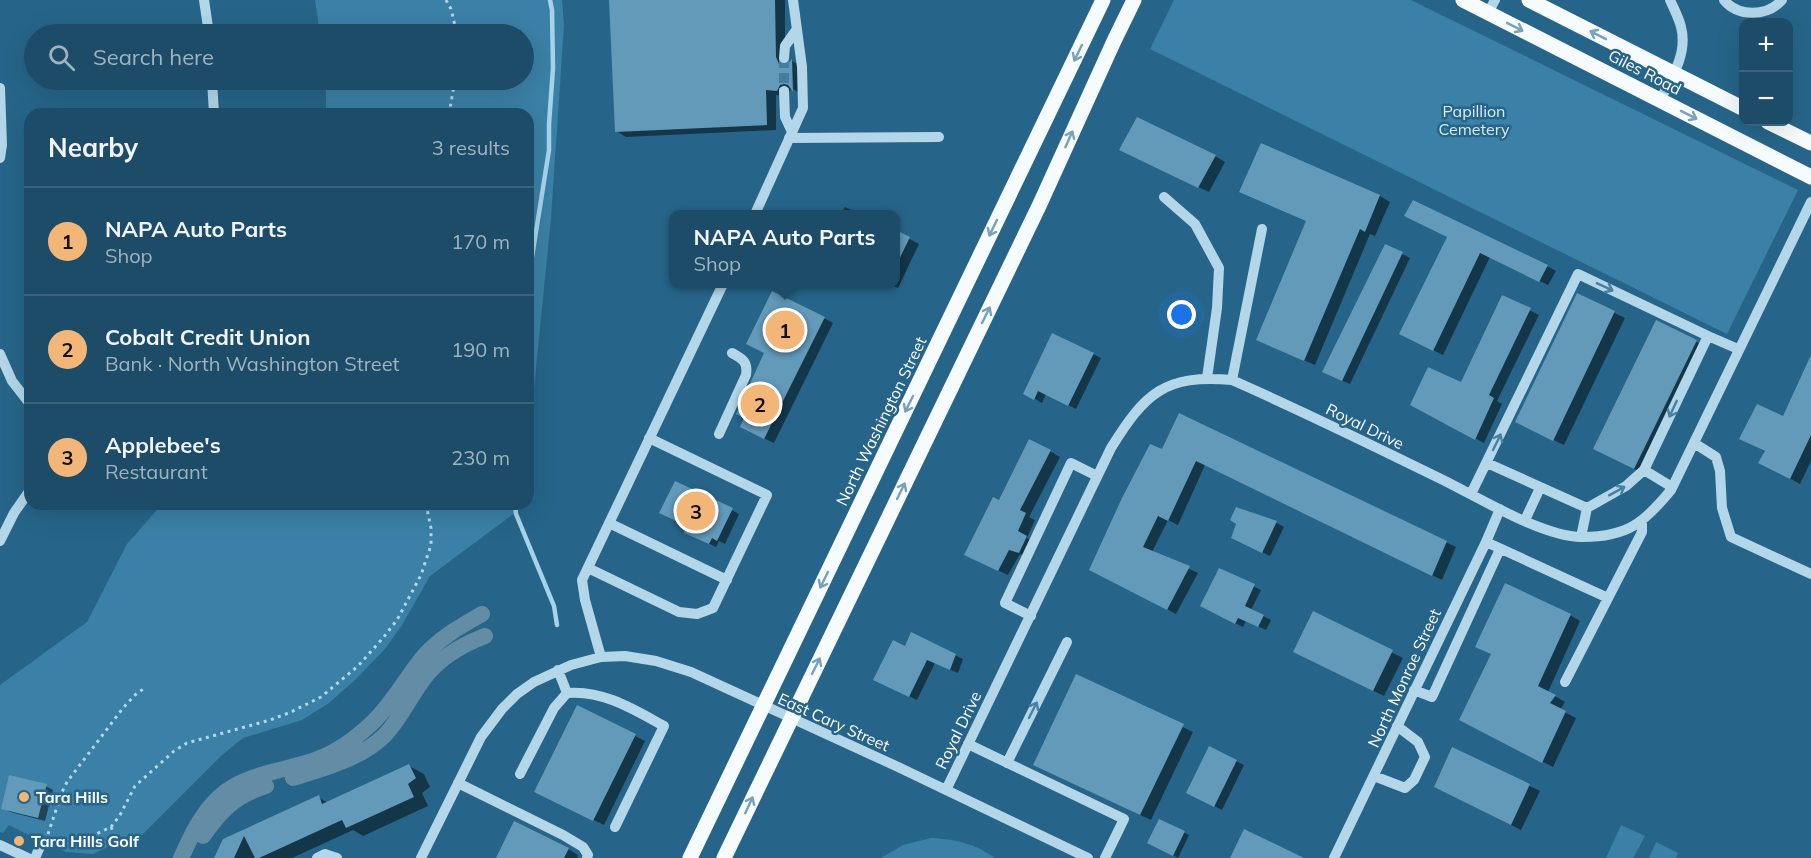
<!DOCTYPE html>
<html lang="en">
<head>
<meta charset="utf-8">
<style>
  body { margin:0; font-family:Mulish,sans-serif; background:#25536d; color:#f1f3f6 }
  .controls { position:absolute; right:18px; top:18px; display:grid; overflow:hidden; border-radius:12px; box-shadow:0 6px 24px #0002 }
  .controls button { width:54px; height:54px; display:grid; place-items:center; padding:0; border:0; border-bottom:2px solid #3a637b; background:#1c4c67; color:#f1f3f6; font:30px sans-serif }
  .you { position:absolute; left:1182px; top:315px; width:21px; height:21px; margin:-15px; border:4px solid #fff; border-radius:50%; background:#1a73e8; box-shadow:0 0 0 9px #1a73e833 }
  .badge { display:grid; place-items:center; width:39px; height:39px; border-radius:50%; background:#f2b778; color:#111; font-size:20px; font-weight:700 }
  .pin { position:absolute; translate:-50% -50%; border:3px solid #fff; box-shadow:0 2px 6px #0006 }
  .popup { position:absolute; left:669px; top:210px; width:231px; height:78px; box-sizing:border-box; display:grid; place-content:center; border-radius:12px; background:#1c4c67; filter:drop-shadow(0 2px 4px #0005); font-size:20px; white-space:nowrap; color:#a0b4c0 }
  .popup b { font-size:22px; color:#f1f3f6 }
  .popup::after { content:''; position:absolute; left:50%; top:100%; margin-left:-12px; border:12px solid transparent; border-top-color:#1c4c67 }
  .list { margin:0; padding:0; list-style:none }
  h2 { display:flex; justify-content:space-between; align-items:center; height:78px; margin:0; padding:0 24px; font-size:26px }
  h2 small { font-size:20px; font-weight:400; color:#a0b4c0 }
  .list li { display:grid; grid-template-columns:39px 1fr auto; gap:18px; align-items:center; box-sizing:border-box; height:108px; padding:0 24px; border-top:2px solid #3a637b }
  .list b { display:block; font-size:22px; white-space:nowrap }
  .list p { margin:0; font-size:20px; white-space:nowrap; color:#a0b4c0 }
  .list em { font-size:20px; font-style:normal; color:#a0b4c0 }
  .icon { flex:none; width:33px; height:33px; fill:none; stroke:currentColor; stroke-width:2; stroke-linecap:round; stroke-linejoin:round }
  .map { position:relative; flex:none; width:1811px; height:858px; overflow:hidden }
  .search { position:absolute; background:#1c4c67; box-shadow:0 6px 24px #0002; left:24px; top:24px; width:510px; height:66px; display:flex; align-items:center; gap:15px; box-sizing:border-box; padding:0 21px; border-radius:33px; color:#a0b4c0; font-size:22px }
  .panel { position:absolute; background:#1c4c67; box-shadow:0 6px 24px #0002; left:24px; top:108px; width:510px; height:402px; border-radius:18px }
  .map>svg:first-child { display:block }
  .green { fill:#3b80a6 }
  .shadow { fill:#0007 }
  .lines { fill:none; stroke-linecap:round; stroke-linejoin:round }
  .stream { stroke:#a7d3ea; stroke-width:4.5 }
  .canal { stroke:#638da4; stroke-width:16 }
  .building { fill:#639aba }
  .minor-tunnel { stroke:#477c9b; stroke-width:10; stroke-dasharray:10 5; stroke-linecap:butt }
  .path { stroke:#b3d6e9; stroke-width:3; stroke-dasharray:3 4.5; stroke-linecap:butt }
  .minor { stroke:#b3d6e9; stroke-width:10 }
  .major { stroke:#f6fbfe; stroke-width:15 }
  .oneway { stroke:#79a1b8 }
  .oneway2 { stroke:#4981a1 }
  .poi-dot { fill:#f2b778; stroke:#266589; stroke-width:2 }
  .labels { text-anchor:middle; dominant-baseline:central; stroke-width:5; stroke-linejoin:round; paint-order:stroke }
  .street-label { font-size:16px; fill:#fff; stroke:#266589 }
  .park-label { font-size:16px; fill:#d7ecf7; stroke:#266589 }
  .poi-label { font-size:16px; font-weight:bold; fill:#fff; stroke:#266589; text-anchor:start }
</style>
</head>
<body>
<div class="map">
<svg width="1811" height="858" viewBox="0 0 1811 858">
  <rect width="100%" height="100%" fill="#266589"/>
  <path class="green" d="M315,0H562L564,25L551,218L528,448L534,498L528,503V114H326V80H524V34H320Z
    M1174,0H1411L1798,190L1727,334L1150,49Z
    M162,504H527L430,576L402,625L385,649L355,680L329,703L302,720L243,738L222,755L141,836L125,839L93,854L66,852L42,842L9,825L3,833L0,832V685L87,622L127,544Z
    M1621,825L1645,836L1633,858H1606Z
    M931,838C955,839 976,844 995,858H881L903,845Z
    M1656,842L1678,853L1676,858H1649Z"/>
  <path class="shadow" d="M611,0H785V64L789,66L792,61L801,66L803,95L793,89L790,90L787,96L776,95V130L626,137L616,131Z
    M1131,155L1215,156L1225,162L1209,192Z
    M1380,196L1390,202L1375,236L1370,234L1315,365L1268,345L1308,221Z
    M845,207L860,214H841Z
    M896,232L919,244L898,288L889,284H896Z
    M1449,237L1547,266L1556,271L1548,285L1490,257L1443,355L1410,339Z
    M1386,246L1410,258L1350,384L1332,376Z
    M1578,295L1625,318L1564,445L1526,427Z
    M1503,297L1539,315L1497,401L1502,404L1484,443L1420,409L1462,384Z
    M824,318L833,323L774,443L751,432L746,418Z
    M1657,322L1706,347L1644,474L1605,454Z
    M1093,354L1101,358L1076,409L1046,394L1042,403L1025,393Z
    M1811,373V461L1800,484L1770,468L1766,452L1751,444L1784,418Z
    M1180,415L1456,547L1442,580L1205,465L1178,525L1168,520L1152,552L1198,573L1176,614L1100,574Z
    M1050,451L1060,457L1029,517L1035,520L1027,538L1037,543L1029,558L1020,554L1008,575L976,560L1000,502Z
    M1237,509L1277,523L1284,527L1270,556L1240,541Z
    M732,510L739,514L725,544L719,541L716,547L693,536Z
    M1219,570L1261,590L1251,610L1271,620L1266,630L1246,621L1243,627L1209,610Z
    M1316,615L1403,658L1384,696L1305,657Z
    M1570,615L1580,621L1548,692L1565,702L1560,710L1576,718L1553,767L1471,725L1493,654Z
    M911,634L963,659L958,673L935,663L917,700L882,683L906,648Z
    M1077,676L1193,732L1151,820L1045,770Z
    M578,707L645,741L604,825L546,797Z
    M1210,748L1244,765L1222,810L1193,795Z
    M1452,749L1540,791L1521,830L1446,792Z
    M409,766L424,774L430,787L422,793L428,806L363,836L353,830L292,858H215L224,840L318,797L328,803Z
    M46,786L53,790L45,821L10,812L3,808Z
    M1160,821L1189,835L1178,858L1149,842Z
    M568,849L578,855L577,858H497Z"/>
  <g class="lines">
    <path class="stream" d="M528,269L532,257L549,150V124L553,68L552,10L550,0
      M515,504L516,514L554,606L557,625"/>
    <path class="canal" d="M293,778C324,768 361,759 385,735C400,719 409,699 422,681C437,660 461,645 485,636
      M203,836C221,810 235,796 266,786
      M181,858C191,836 201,814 219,797C247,771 292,771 325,756C338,750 352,741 363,731C388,711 403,682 423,657C439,638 461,626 482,614"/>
  </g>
  <path class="building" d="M609,0H775L776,57L779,64L783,65L788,64L792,59L793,92L788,85L784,84L780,85L777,91L766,90L767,125L615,132Z
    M1137,117L1216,155L1198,188L1119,150Z
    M1261,143L1380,195L1365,232L1360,229L1304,361L1256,340L1306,221L1239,192Z
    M1413,200L1548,265L1539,282L1480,253L1433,351L1399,334L1447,237L1404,216Z
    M896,230L910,237L896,266Z
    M1385,244L1403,252L1342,381L1322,372Z
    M772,291L825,317L764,439L740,427L744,418L736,414L764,353L746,344Z
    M1577,293L1615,311L1553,441L1515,422Z
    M1502,295L1531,308L1489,395L1494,398L1475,440L1410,405L1428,367L1461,382Z
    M1656,320L1697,340L1634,469L1593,449Z
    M1052,333L1094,353L1068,406L1038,391L1034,400L1023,394Z
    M1811,355V435L1790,479L1758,463L1765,451L1739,439L1757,404L1783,416Z
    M1179,413L1447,541L1432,576L1196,461L1168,521L1158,516L1143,547L1190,566L1167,610L1089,570L1122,498L1150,444L1162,449Z
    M1029,439L1051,450L1020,510L1026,513L1018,531L1027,536L1019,553L1009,550L998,571L964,555L993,497L999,500Z
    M675,481L733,508L717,541L712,538L709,544L684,533L687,526L659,513Z
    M1236,507L1277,521L1262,553L1231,538L1236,524L1230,520Z
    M1219,568L1255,584L1245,606L1264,615L1258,627L1238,618L1235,624L1200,606Z
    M1505,583L1571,614L1538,686L1556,695L1550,703L1566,711L1542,763L1459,720L1491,654L1475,647Z
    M1313,611L1393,650L1373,691L1293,652Z
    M911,632L956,654L950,670L927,660L909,697L873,680L893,640L905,646Z
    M1076,674L1184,724L1140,815L1033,765Z
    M577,705L636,734L593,821L534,792Z
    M1209,746L1237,760L1214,807L1186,793Z
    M1452,747L1530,784L1511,825L1434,787Z
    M409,764L416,778L408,784L414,797L346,828L342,820L259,858H255L244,836L234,858H214L223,839L319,795L322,804Z
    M9,775L47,784L38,818L1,809Z
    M1159,819L1185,831L1173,856L1147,843Z
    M514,821L569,848L564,858H496Z
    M1244,829L1304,858H1230Z"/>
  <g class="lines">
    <path class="minor-tunnel" d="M784,58V91"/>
    <path class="path" d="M446,0L451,9L457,34
      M449,114L455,80
      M111,827L118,843
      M48,834L62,792L67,782L123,708L135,695L146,687
      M54,841L74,842L88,838L111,827L120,815L135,786L174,751L187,743L270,720L291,712L321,697L358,666L383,638L397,620L421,575L431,545V528L426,504"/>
    <path class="minor" d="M204,0L209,34
      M1724,0C1738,17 1767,17 1782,0
      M1488,13L1495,0
      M784,58L785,46L797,29
      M212,80L214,114
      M0,88L2,145L0,158
      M784,91L785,117L792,132
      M1660,100C1672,78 1688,53 1681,27C1679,18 1674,9 1670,0
      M789,138L939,137
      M1164,197L1195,224L1219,268L1217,308L1207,378
      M755,214L803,108L802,67L793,0
      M1708,336L1738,349
      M0,354L12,381L30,404
      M1232,380L1262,229
      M719,434L746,375C748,362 743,359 732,353
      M1694,443L1716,457L1720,471L1722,508L1731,537L1811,574
      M1487,463L1587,508
      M1644,470L1672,487
      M1471,494L1578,274L1708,336L1644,470L1626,486L1587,508L1581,537
      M1525,520L1540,488
      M609,523L727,580
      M0,541L14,513L30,490
      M1486,542L1608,598
      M588,568L679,612L697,614L713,608L767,495L649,438
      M1031,616L1005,603L1071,463L1097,476
      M601,657L585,600L582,580L723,284
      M1565,682L1642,532V521
      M1414,690L1432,697L1500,549
      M567,693C603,690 633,709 664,726L615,827
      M968,744L1124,819L1105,858
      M1007,763L1067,642
      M520,774L554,708L567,693L558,670
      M1374,776L1405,788L1414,780L1425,757L1418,742L1397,726
      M458,783L563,835L583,847L588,855L587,858
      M946,790L1111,448C1145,393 1165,374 1232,380C1302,411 1372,445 1441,479C1478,497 1544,538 1583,537C1627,537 1644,523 1671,490L1811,202
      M0,845L28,858
      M35,858L42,842
      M317,858L325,854L337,858
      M421,858L481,737L502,709L517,694L534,682L571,665L601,657L625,656L656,661L691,672L896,766L1088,858
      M1334,858L1486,542L1500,509"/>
    <path class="major" d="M1463,0L1811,177
      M1529,0L1744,109
      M1768,122L1811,143
      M690,858L1103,0
      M724,858L1039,206L1114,41L1134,0"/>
  </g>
  <defs><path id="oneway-shaft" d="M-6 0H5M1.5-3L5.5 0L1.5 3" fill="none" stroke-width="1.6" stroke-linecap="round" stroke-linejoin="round" transform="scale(1.5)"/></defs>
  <g class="oneway">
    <use href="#oneway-shaft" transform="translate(1515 27) rotate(27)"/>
    <use href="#oneway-shaft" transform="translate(1598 35) rotate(-153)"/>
    <use href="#oneway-shaft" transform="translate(1078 53) rotate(116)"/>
    <use href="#oneway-shaft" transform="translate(1689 115) rotate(27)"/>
    <use href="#oneway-shaft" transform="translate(1069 139) rotate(-66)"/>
    <use href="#oneway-shaft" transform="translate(993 228) rotate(116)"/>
    <use href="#oneway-shaft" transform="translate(986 315) rotate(-64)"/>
    <use href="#oneway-shaft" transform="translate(909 404) rotate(116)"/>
    <use href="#oneway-shaft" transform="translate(901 491) rotate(-64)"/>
    <use href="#oneway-shaft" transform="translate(824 580) rotate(116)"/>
    <use href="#oneway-shaft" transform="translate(816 666) rotate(-64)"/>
    <use href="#oneway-shaft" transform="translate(749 805) rotate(-65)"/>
  </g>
  <g class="oneway2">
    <use href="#oneway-shaft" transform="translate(1605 287) rotate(25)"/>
    <use href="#oneway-shaft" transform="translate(1673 409) rotate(115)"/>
    <use href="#oneway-shaft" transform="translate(1497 442) rotate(-64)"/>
    <use href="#oneway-shaft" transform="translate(1617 491) rotate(-29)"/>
    <use href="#oneway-shaft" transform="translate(1033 710) rotate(-63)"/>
  </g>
  <g class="poi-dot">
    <circle cx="24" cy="797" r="6"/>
    <circle cx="19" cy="841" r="6"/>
  </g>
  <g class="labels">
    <g class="street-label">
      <text transform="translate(1645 72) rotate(27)">Giles Road</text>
      <text transform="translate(881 421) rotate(-64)">North Washington Street</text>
      <text transform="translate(1365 426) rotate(26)">Royal Drive</text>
      <text transform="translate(1404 678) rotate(-65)">North Monroe Street</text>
      <text transform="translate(834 722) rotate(24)">East Cary Street</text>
      <text transform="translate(958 730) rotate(-64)">Royal Drive</text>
    </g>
    <g class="park-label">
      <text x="1474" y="111">Papillion<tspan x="1474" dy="18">Cemetery</tspan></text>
    </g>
    <g class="poi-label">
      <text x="36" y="797">Tara Hills</text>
      <text x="31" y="841">Tara Hills Golf</text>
    </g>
  </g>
</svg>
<div class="controls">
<button>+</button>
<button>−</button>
</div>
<div class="you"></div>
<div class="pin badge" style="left:785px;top:330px">1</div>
<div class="popup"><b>NAPA Auto Parts</b>Shop</div>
<div class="pin badge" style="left:760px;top:404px">2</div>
<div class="pin badge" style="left:696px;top:511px">3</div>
<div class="search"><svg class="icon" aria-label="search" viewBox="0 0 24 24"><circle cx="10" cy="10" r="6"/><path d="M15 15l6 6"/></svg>Search here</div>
<section class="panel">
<h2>Nearby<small>3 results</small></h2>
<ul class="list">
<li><span class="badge">1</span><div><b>NAPA Auto Parts</b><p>Shop</p></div><em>170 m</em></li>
<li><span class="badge">2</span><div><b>Cobalt Credit Union</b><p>Bank · North Washington Street</p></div><em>190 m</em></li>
<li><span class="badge">3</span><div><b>Applebee's</b><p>Restaurant</p></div><em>230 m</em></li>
</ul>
</section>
</div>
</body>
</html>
